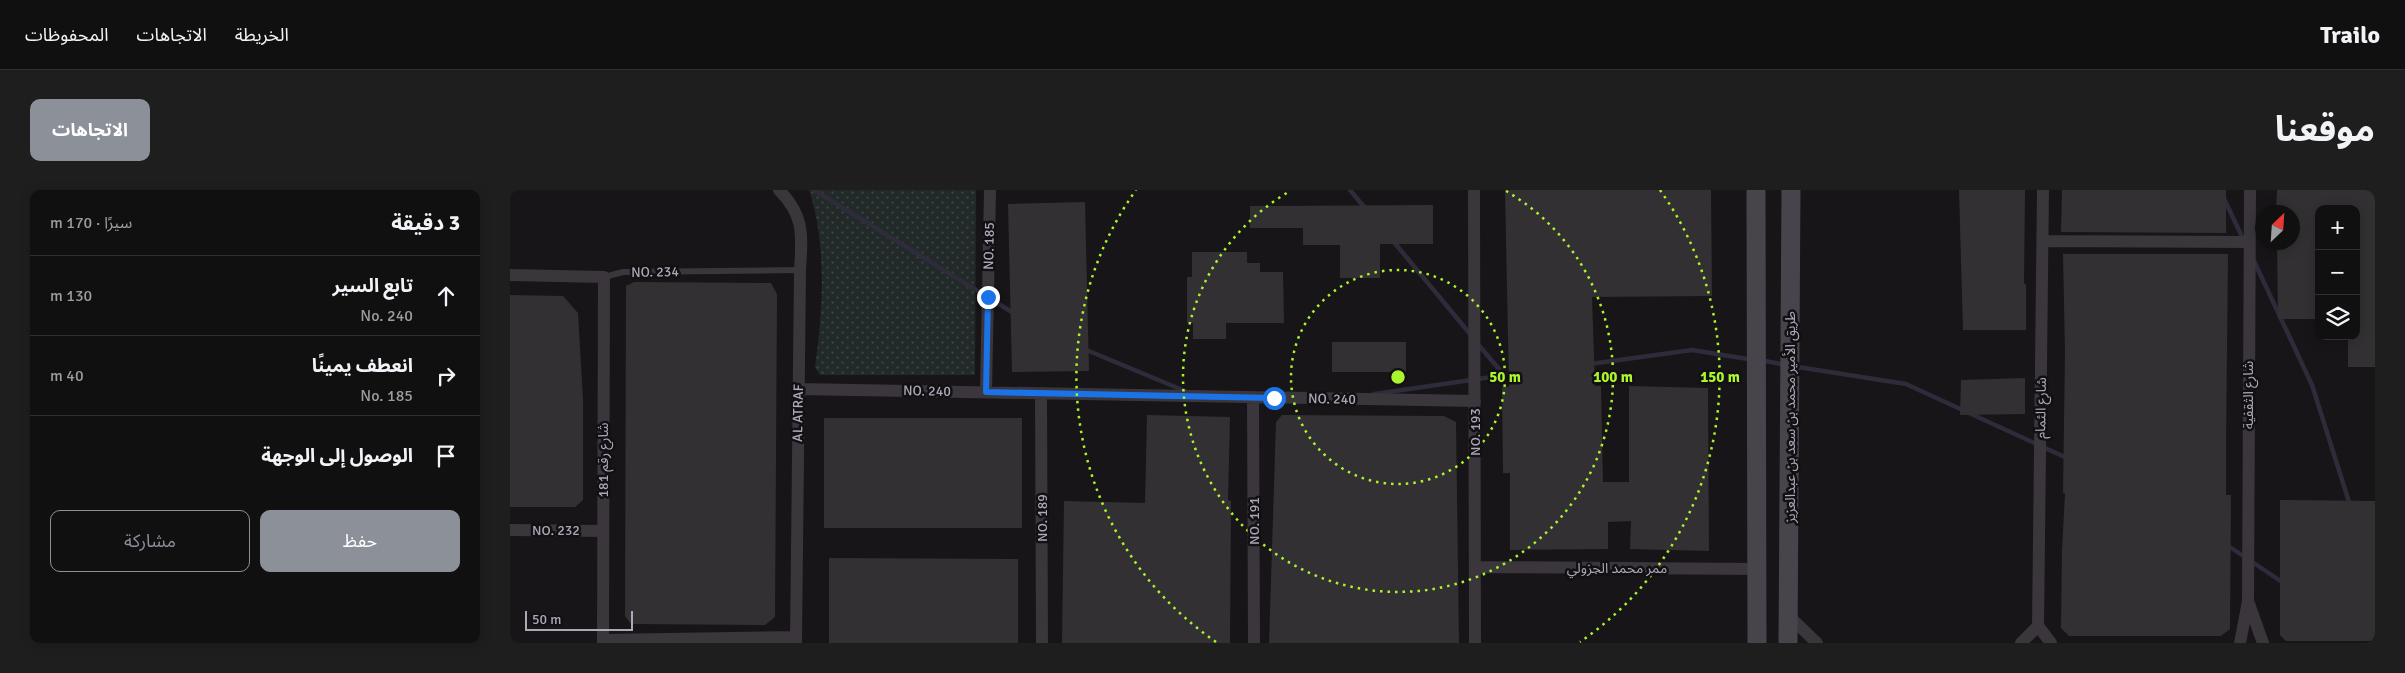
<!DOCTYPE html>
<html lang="ar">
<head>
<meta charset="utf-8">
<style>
  body { margin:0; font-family:Signika,"Noto Sans Arabic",sans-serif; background:#1e1e1f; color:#f1f3f6; direction:rtl }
  .controls { position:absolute; right:15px; top:15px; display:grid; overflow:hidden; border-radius:10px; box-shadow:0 2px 12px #0003 }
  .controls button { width:45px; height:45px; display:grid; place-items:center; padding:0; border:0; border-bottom:1px solid #303031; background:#111011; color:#f1f3f6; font:25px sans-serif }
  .compass { position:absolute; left:1745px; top:15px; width:45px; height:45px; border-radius:50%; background:#111011; box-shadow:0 2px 12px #0003; rotate:25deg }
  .scale { position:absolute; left:15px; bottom:12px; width:108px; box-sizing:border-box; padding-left:5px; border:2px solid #aea7b8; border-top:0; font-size:14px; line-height:18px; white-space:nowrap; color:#aea7b8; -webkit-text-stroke:4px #121012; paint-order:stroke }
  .stop { position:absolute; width:15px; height:15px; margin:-11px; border:4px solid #1a73e8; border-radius:50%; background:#fff }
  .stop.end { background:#1a73e8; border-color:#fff; box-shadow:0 1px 5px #0008 }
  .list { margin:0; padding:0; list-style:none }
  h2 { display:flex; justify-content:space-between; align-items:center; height:65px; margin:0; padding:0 20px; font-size:21px }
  h2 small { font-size:16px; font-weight:400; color:#9c9d9f }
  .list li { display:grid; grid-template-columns:32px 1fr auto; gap:15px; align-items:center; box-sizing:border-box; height:80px; padding:0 20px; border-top:1px solid #303031 }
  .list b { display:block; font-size:19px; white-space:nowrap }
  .list p { margin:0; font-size:16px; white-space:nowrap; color:#9c9d9f }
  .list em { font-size:16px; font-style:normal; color:#9c9d9f }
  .actions { display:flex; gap:10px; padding:15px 20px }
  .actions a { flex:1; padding:11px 0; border:1px solid #8c9099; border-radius:10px; text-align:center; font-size:18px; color:#8c9099 }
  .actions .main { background:#8c9099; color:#fff }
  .icon { flex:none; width:28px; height:28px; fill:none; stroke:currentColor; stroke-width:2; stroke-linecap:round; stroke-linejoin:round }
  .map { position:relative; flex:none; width:1865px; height:453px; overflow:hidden; direction:ltr; border-radius:10px }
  header { display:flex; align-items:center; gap:30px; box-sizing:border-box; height:70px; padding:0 25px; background:#111011; border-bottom:1px solid #303031 }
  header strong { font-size:24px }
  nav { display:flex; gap:28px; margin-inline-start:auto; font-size:18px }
  .intro { display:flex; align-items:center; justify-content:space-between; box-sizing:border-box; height:120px; padding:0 30px }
  h1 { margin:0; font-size:35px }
  .button { padding:12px 22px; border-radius:10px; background:#8c9099; color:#fff; font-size:18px; font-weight:700 }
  main { display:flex; gap:30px; padding:0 30px }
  aside { flex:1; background:#111011; border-radius:10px; box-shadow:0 2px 12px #0003 }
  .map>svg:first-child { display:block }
  .garden { fill:url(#garden-dots) }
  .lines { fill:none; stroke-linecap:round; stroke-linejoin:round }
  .stream { stroke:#2e2b3b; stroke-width:4.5 }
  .building { fill:#323033 }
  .lane { stroke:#3a363c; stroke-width:6 }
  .street { stroke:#3a363c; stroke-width:12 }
  .secondary { stroke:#48444c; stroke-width:19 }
  .route { stroke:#1a73e8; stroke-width:6 }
  .ring { fill:none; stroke:#aaf62e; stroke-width:2.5; stroke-dasharray:2.5 5 }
  .labels { text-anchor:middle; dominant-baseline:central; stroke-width:5; stroke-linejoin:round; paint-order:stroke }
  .street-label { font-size:14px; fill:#aea7b8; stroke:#121012 }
  .centre { fill:#aaf62e; stroke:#121012; stroke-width:2.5 }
  .ring-label { font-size:15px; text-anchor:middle; font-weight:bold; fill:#aaf62e; stroke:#121012; stroke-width:5; stroke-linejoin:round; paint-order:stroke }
</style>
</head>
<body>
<header>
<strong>Trailo</strong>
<nav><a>الخريطة</a><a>الاتجاهات</a><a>المحفوظات</a></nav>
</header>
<div class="intro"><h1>موقعنا</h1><a class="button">الاتجاهات</a></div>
<main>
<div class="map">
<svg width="1865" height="453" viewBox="0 0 1865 453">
  <defs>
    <pattern id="garden-dots" width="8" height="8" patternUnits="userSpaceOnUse" patternTransform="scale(1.25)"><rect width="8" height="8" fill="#212a28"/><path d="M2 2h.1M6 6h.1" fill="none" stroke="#3f4645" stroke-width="1.8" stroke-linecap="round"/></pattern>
  </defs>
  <rect width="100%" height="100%" fill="#171517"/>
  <path class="garden" d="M299,0H466L465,185H310L305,177C313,122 317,53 299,0Z"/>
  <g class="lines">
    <path class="stream" d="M304,0L505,124
      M840,0L855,18
      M1710,0L1734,51
      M883,51L961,145
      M1744,71L1802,195L1840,315
      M967,153L994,185
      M574,159L675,201
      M1255,171L1271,174
      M1080,174L1182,160L1238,169
      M1288,177L1396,194L1559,269
      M864,204L1003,184
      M1717,355L1775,394"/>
  </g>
  <path class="building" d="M995,0H1201L1202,106L1082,107L1085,196H1091L1093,292H1119V196L1198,198L1199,361L1120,359L1121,331L1098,332V359L1000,360V283H993L992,197H999Z
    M1449,0H1515L1514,94H1516V140H1453Z
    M1552,0H1716V43L1551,42Z
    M1767,0H1865V177H1838V146H1846V19H1809V129H1768L1767,52H1782V22H1766Z
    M575,12L579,181L502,182L498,14Z
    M923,15V54H870V88H830V55H793V38H740V16Z
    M682,62H737V73H750V82H773L774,133H716V149H683V133H677V87H682Z
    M1553,64H1718L1716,255V305H1721L1720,439L1711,446H1559L1551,438L1552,361L1555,303H1553L1555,163Z
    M124,92L261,93L267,104L265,427L255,435L121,434L115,426L116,96Z
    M0,105L53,106L68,123L73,210V310L65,317H0Z
    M822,152H896V182H822Z
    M1515,188V224L1450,225L1451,190Z
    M637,225L720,227L718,310L721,311L720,453H552L554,311L635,313Z
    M772,225L934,226L946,232L949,453H759L766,232Z
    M314,228H512V338H314Z
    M1770,310L1865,311V451H1776L1770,445Z
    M319,368L508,369V453H319Z"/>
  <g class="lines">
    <path class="lane" d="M94,87L113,82L290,80"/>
    <path class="street" d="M269,0C295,26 292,46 290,80L286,453
      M964,0L965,453
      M1533,51L1739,52
      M0,85L94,87L93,453
      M289,199L965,211
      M476,202L480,0
      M531,204L532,453
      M743,208L744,453
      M0,340L93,341
      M966,377L1247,379
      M1738,411L1740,0
      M1278,425L1307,453
      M1528,436L1541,453
      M93,450L286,447
      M1511,453L1528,436L1533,0
      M1730,453L1738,411L1753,453"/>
    <path class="secondary" d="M1246,0L1247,453
      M1278,453L1281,0"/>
  </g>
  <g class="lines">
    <path class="route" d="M478,107L476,202L764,208"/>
  </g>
  <g class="ring">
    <circle cx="888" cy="187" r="107"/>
    <path d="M996 1A215 215 0 1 1 780 1"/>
    <path d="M706 452A322 322 0 0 1 626 0M1150 0A322 322 0 0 1 1070 452"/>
  </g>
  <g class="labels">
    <g class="street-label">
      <text transform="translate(479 56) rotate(-89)">NO. 185</text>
      <text transform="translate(145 82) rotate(-1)">NO. 234</text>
      <text transform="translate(417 201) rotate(1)">NO. 240</text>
      <text transform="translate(1738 205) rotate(-90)">شارع الثقفية</text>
      <text transform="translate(822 209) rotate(1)">NO. 240</text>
      <text transform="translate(1531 218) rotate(-89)">شارع الثمام</text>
      <text transform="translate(288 223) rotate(-89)">AL ATRAF</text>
      <text transform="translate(1280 227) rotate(-90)">طريق الأمير محمد بن سعد بن عبدالعزيز</text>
      <text transform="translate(965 242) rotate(-90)">NO. 193</text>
      <text transform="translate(93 270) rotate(-90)">شارع رقم 181</text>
      <text transform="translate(532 328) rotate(-90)">NO. 189</text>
      <text transform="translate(744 331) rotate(-90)">NO. 191</text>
      <text x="46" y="340">NO. 232</text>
      <text x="1107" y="378">ممر محمد الجزولي</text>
    </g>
  </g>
  <circle cx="888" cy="187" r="8" class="centre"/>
  <g class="ring-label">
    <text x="995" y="192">50 m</text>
    <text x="1103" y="192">100 m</text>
    <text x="1210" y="192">150 m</text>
  </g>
</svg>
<div class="controls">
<button>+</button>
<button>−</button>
<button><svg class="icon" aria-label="layers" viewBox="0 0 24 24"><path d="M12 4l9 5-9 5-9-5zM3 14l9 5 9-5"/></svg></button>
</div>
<svg class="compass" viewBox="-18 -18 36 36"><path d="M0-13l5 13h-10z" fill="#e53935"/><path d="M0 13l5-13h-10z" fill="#9c9d9f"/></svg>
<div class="scale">50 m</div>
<div class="stop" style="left:764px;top:208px"></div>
<div class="stop end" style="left:478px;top:107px"></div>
</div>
<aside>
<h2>3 دقيقة<small>سيرًا · 170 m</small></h2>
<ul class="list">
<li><svg class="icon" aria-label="ahead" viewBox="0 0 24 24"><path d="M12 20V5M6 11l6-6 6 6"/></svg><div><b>تابع السير</b><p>No. 240</p></div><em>130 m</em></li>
<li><svg class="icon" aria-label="right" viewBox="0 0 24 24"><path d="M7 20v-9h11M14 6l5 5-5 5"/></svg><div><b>انعطف يمينًا</b><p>No. 185</p></div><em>40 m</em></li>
<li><svg class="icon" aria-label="arrive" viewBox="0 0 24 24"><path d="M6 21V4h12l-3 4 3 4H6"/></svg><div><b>الوصول إلى الوجهة</b></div></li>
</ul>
<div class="actions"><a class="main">حفظ</a><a>مشاركة</a></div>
</aside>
</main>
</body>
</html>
